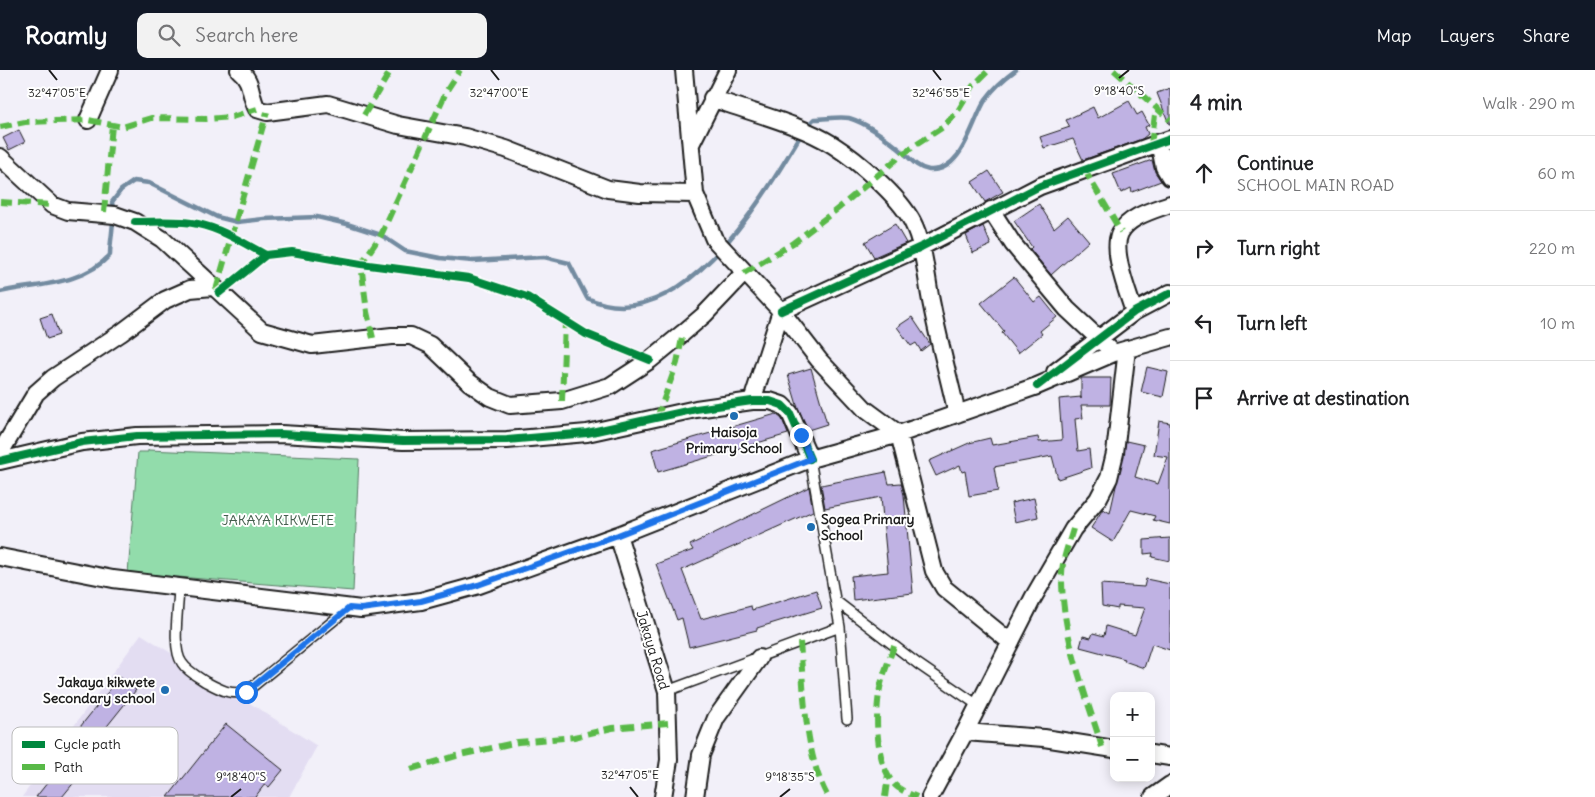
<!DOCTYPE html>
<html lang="en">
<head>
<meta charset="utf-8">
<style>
  body { margin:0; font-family:Delius,sans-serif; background:#f2f2f2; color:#202124 }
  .controls { position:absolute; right:15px; bottom:15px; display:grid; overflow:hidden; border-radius:10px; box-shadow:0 2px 12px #0003 }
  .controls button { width:45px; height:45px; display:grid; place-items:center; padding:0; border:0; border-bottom:1px solid #e0e0e0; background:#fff; color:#202124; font:25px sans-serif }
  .stop { position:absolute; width:15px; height:15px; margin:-11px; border:4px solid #1a73e8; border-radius:50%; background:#fff }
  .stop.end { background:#1a73e8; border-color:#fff; box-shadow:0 1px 5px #0008 }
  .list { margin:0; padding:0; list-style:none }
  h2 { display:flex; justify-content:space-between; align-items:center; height:65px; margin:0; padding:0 20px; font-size:21px }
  h2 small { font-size:16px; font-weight:400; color:#757577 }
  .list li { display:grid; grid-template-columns:32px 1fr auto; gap:15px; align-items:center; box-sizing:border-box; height:75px; padding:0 20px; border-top:1px solid #e0e0e0 }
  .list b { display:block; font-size:19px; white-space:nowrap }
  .list p { margin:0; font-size:16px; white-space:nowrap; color:#757577 }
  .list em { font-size:16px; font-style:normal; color:#757577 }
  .icon { flex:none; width:28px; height:28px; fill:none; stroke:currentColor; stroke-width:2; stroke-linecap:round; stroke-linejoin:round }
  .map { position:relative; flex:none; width:1170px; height:727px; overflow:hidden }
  header { display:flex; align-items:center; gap:30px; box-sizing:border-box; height:70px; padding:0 25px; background:#111827; color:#fff }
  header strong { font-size:24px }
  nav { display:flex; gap:28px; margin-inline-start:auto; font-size:18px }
  .search { width:350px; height:45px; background:#f2f2f2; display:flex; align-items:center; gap:12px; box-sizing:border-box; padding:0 18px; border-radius:10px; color:#757577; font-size:19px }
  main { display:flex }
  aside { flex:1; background:#fff }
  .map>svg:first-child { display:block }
  .built { fill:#e3ddf2 }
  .green { fill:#92dcab; stroke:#577c64 }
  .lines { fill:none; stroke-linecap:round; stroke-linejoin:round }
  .stream { stroke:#738ba0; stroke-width:4.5 }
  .building { fill:#bfb2e3; stroke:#1c1c1c }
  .lane-casing { stroke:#1c1c1c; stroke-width:12 }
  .street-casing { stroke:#1c1c1c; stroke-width:20 }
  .lane { stroke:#fff; stroke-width:9 }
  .street { stroke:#fff; stroke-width:16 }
  .quiet { stroke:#58b947; stroke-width:6; stroke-dasharray:12 6; stroke-linecap:butt }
  .cycleway-casing { stroke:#fff; stroke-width:11 }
  .cycleway { stroke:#00873e; stroke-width:8 }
  .route { stroke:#1a73e8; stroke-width:6 }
  .ticks { fill:none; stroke:#1c1c1c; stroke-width:2 }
  .poi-dot { fill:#1f6fb2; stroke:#fff; stroke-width:2 }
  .labels { text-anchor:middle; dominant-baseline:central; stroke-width:4; stroke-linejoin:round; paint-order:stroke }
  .poi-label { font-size:14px; font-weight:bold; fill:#1c1c1c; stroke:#fff }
  .park-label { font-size:14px; fill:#455f4e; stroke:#fff }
  .street-label { font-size:14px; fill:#1c1c1c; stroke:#fff }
  .key { fill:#fff; stroke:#bbb; stroke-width:1 }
  .key-label { font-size:14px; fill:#1c1c1c }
  .ticks-label { font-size:12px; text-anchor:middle; fill:#1c1c1c; stroke:#fff; stroke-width:4; stroke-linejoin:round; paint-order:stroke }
</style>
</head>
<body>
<header>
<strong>Roamly</strong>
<div class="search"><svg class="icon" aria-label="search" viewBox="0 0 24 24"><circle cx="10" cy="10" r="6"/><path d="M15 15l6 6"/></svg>Search here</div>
<nav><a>Map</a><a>Layers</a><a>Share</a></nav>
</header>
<main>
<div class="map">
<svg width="1170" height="727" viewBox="0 0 1170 727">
  <rect width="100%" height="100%" fill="#f2f0f9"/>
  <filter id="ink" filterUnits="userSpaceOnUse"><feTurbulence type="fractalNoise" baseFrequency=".02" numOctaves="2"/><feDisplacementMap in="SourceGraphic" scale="10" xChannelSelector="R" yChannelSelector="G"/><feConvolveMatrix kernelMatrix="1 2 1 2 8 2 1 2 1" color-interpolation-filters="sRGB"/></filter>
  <g filter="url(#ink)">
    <path class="built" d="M141,564L317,676L289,727H22Z"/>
    <path class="green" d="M148,380L359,389L353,521L128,503L138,382H148Z"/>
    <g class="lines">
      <path class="stream" d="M806,57L814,49C825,49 839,46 849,48C869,54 889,70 904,83C912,91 918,98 929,100C963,103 972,50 986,29C994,18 1005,8 1016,0
        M0,222C37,214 83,215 110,185C110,167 116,150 112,132L121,120L134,111L149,113L217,147L237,152L264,149L317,147L347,154L381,165L405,181L440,188L473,191L544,187L569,193L587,228C680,271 763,128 802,63"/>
    </g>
    <path class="building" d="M1170,18V54H1169L1157,23Z
      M1129,31L1137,45L1142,42L1149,55L1145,57L1148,64L1142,69L1083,90L1073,69L1044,78L1040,67L1070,57L1066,50L1093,37L1098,48Z
      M19,60L25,72L9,80L3,68Z
      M1152,90L1155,102L1161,111L1132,122L1131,118L1121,123L1113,104Z
      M989,101L1003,122L985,132L972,112Z
      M1039,134L1054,158L1068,146L1089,171L1051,205L1030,179L1032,177L1014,151Z
      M895,154L906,173L874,187L865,172Z
      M983,156L991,175L973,183L966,165Z
      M1014,207L1034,232L1041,227L1057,247L1040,261L1042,264L1018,283L1002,263L1004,261L981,233Z
      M52,244L59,265L47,269L40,248Z
      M912,247L930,274L921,281L916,273L911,276L897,257Z
      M1147,297L1168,302L1163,327L1141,322Z
      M811,298L827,354L808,360L797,335L788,305Z
      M1081,308H1111L1110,335H1081L1083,348L1075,349L1078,381L1089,379L1091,398L1058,409L1052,386L994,397L998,421L969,426L965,401L962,402L960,395L936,406L929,391L969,373L990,368L992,375L1038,367L1039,372L1062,370L1059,329L1081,327V329Z
      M776,344L782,349L788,364L658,402L652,380Z
      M1159,351L1170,353V454L1153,450L1155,446L1131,440L1113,472L1091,458L1103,439L1110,443L1126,371L1144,375L1135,407L1158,414L1168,387L1154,385Z
      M886,402L889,414L901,413L904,425L913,523L853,530L851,506L888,502L881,427L825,438L821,415Z
      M809,417L813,441L682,500L701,549L751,536L752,540L816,520L822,538L757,558V560L689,577L682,548L677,550L656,494L693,480L690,475Z
      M1034,428L1038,447L1015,452L1011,433Z
      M1170,468V491L1152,487L1153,483L1144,484V470Z
      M1146,509L1170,514V580L1152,574L1144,598L1124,591L1125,589L1080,577L1083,566L1091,568L1093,563L1104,566L1106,556L1135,565L1145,538L1118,536V539L1102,536L1101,514L1144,517Z
      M120,607L136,620L92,675L100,681L62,727H36L87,663L80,657Z
      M226,654L283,700L269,717L265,714L255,727H168Z"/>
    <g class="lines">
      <g class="lane-casing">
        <path id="lane" d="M810,389L840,557L847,649
          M179,516C179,536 171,578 182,593C187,601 198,607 206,612C221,620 230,625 246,622L349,538
          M836,531L918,594L979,636
          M667,621L840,557"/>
      </g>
      <g class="street-casing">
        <path id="street" d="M239,0C253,11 249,24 257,39L267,42L328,34L398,55L465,67L506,79L608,119L640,123L695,124
          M684,0L695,124L714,169L781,241L819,290L865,339L899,364L934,501L944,518L1009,571
          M712,28C751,43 798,53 833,75C858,91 898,125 912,151C925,176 926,209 932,236C939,272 949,308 957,344
          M88,50L110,0
          M1159,72L1164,97L1170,107
          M691,74L728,0
          M0,87L52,135L68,141L115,145L135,152L162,169L262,261L312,275L392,266H411L430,275L469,312L490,327L510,335L562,331L610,316L650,290L683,263L704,245L744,203
          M991,140L1013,174L1067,239L1114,283
          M1134,242C1128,223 1111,181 1120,163C1129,146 1154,140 1170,134
          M1055,302L1134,242L1170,223
          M752,331L781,241L921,177L1040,116L1170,69
          M0,383L36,323L53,308L121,263L165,230L190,219L213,217
          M0,391L82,372L137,366L281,364L403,371L507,370L587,363L696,339L752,331H770L782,335L790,343L810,389
          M618,465L667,621L669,690L663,727
          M0,487L113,509L361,539L421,531L479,515L618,465L810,389L899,364L1037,316L1114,283L1170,267
          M965,662L1044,668L1114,679
          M1151,684L1170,687
          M695,727L701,685L716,648L759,588
          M930,727L965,662L1033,528L1073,459L1098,429L1109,408L1115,383L1127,279
          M1153,727L1170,715"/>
      </g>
      <use href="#lane" class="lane"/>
      <use href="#street" class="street"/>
      <path class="quiet" d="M1114,0L1170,50
        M364,45L391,0
        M0,57L25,52L88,50L123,57L151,48L207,49L232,47L257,39
        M1151,75L1156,37
        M1084,99L1121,162
        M0,132L52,135
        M104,142L112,55
        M744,203L793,173L840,137L904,83L943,57L958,41L973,16L989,0
        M216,220L267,42
        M373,268L367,242L361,194L381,165L447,20L460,0
        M562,331L565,252
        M657,348L677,293L683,263
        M1073,459C1069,473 1062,490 1062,504C1061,563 1085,622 1102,677
        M800,572C804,620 804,684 828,727
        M894,576C889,591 881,608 879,624C875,648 876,694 894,714C899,720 910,724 917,727
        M411,699L456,686L518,672L574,667L612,658L668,653
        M885,727L888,704"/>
      <g class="cycleway-casing">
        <path id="cycleway" d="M135,152C156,152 178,150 198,154C222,159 245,174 266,185
          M219,223L266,185L292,182L361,194L469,208L527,227L586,264L650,290
          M781,241L921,177L1040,116L1170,69
          M1037,316L1134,242L1170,223
          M0,391L82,372L137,366L281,364L403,371L507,370L587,363L696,339L752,331H770L782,335L790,343L810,389"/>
      </g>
      <use href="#cycleway" class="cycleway"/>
    </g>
  </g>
  <g class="lines" filter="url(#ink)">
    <path class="route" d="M246,622L349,538L361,539L421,531L478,515L618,465L810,389L801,365"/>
  </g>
  <path class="ticks" d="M49,0L57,10M491,0L499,10M933,0L941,10M1119,8L1129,0M630,717L638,727M231,727L241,719M780,727L790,719"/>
  <g class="poi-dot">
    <circle cx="734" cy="346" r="5"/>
    <circle cx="811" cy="457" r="5"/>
    <circle cx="165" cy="620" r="5"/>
  </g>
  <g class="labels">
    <g class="poi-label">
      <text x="734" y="362">Haisoja<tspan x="734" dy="16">Primary School</tspan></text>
      <text x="821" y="449" text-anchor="start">Sogea Primary<tspan x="821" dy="16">School</tspan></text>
      <text x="155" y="612" text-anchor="end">Jakaya kikwete<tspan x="155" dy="16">Secondary school</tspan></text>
    </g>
    <g class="park-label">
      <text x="278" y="450">JAKAYA KIKWETE</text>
    </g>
    <g class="street-label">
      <text transform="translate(653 580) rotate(73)">Jakaya Road</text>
    </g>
  </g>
  <rect x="12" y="657" width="166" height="57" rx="8" class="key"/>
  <rect x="22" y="671" width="23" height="7" fill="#00873e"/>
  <rect x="22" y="694" width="23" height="6" fill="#58b947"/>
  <g class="key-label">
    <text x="54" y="679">Cycle path</text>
    <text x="54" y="702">Path</text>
  </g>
  <g class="ticks-label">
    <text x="1119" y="25">9°18'40"S</text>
    <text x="57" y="27">32°47'05"E</text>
    <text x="499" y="27">32°47'00"E</text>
    <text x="941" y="27">32°46'55"E</text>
    <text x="630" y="709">32°47'05"E</text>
    <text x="241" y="711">9°18'40"S</text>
    <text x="790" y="711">9°18'35"S</text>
  </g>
</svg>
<div class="controls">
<button>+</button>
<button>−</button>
</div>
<div class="stop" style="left:246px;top:622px"></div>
<div class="stop end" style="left:801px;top:365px"></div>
</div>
<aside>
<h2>4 min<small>Walk · 290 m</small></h2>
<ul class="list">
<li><svg class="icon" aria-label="ahead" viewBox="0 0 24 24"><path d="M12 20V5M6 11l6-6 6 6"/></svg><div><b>Continue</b><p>SCHOOL MAIN ROAD</p></div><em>60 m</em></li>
<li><svg class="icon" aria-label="right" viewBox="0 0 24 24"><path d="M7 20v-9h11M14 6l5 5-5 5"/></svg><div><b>Turn right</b></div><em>220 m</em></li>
<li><svg class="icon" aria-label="left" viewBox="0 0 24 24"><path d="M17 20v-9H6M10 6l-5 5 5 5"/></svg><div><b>Turn left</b></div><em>10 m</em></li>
<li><svg class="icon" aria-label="arrive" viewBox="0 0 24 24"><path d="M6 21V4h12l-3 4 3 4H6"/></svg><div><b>Arrive at destination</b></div></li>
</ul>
</aside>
</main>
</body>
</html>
